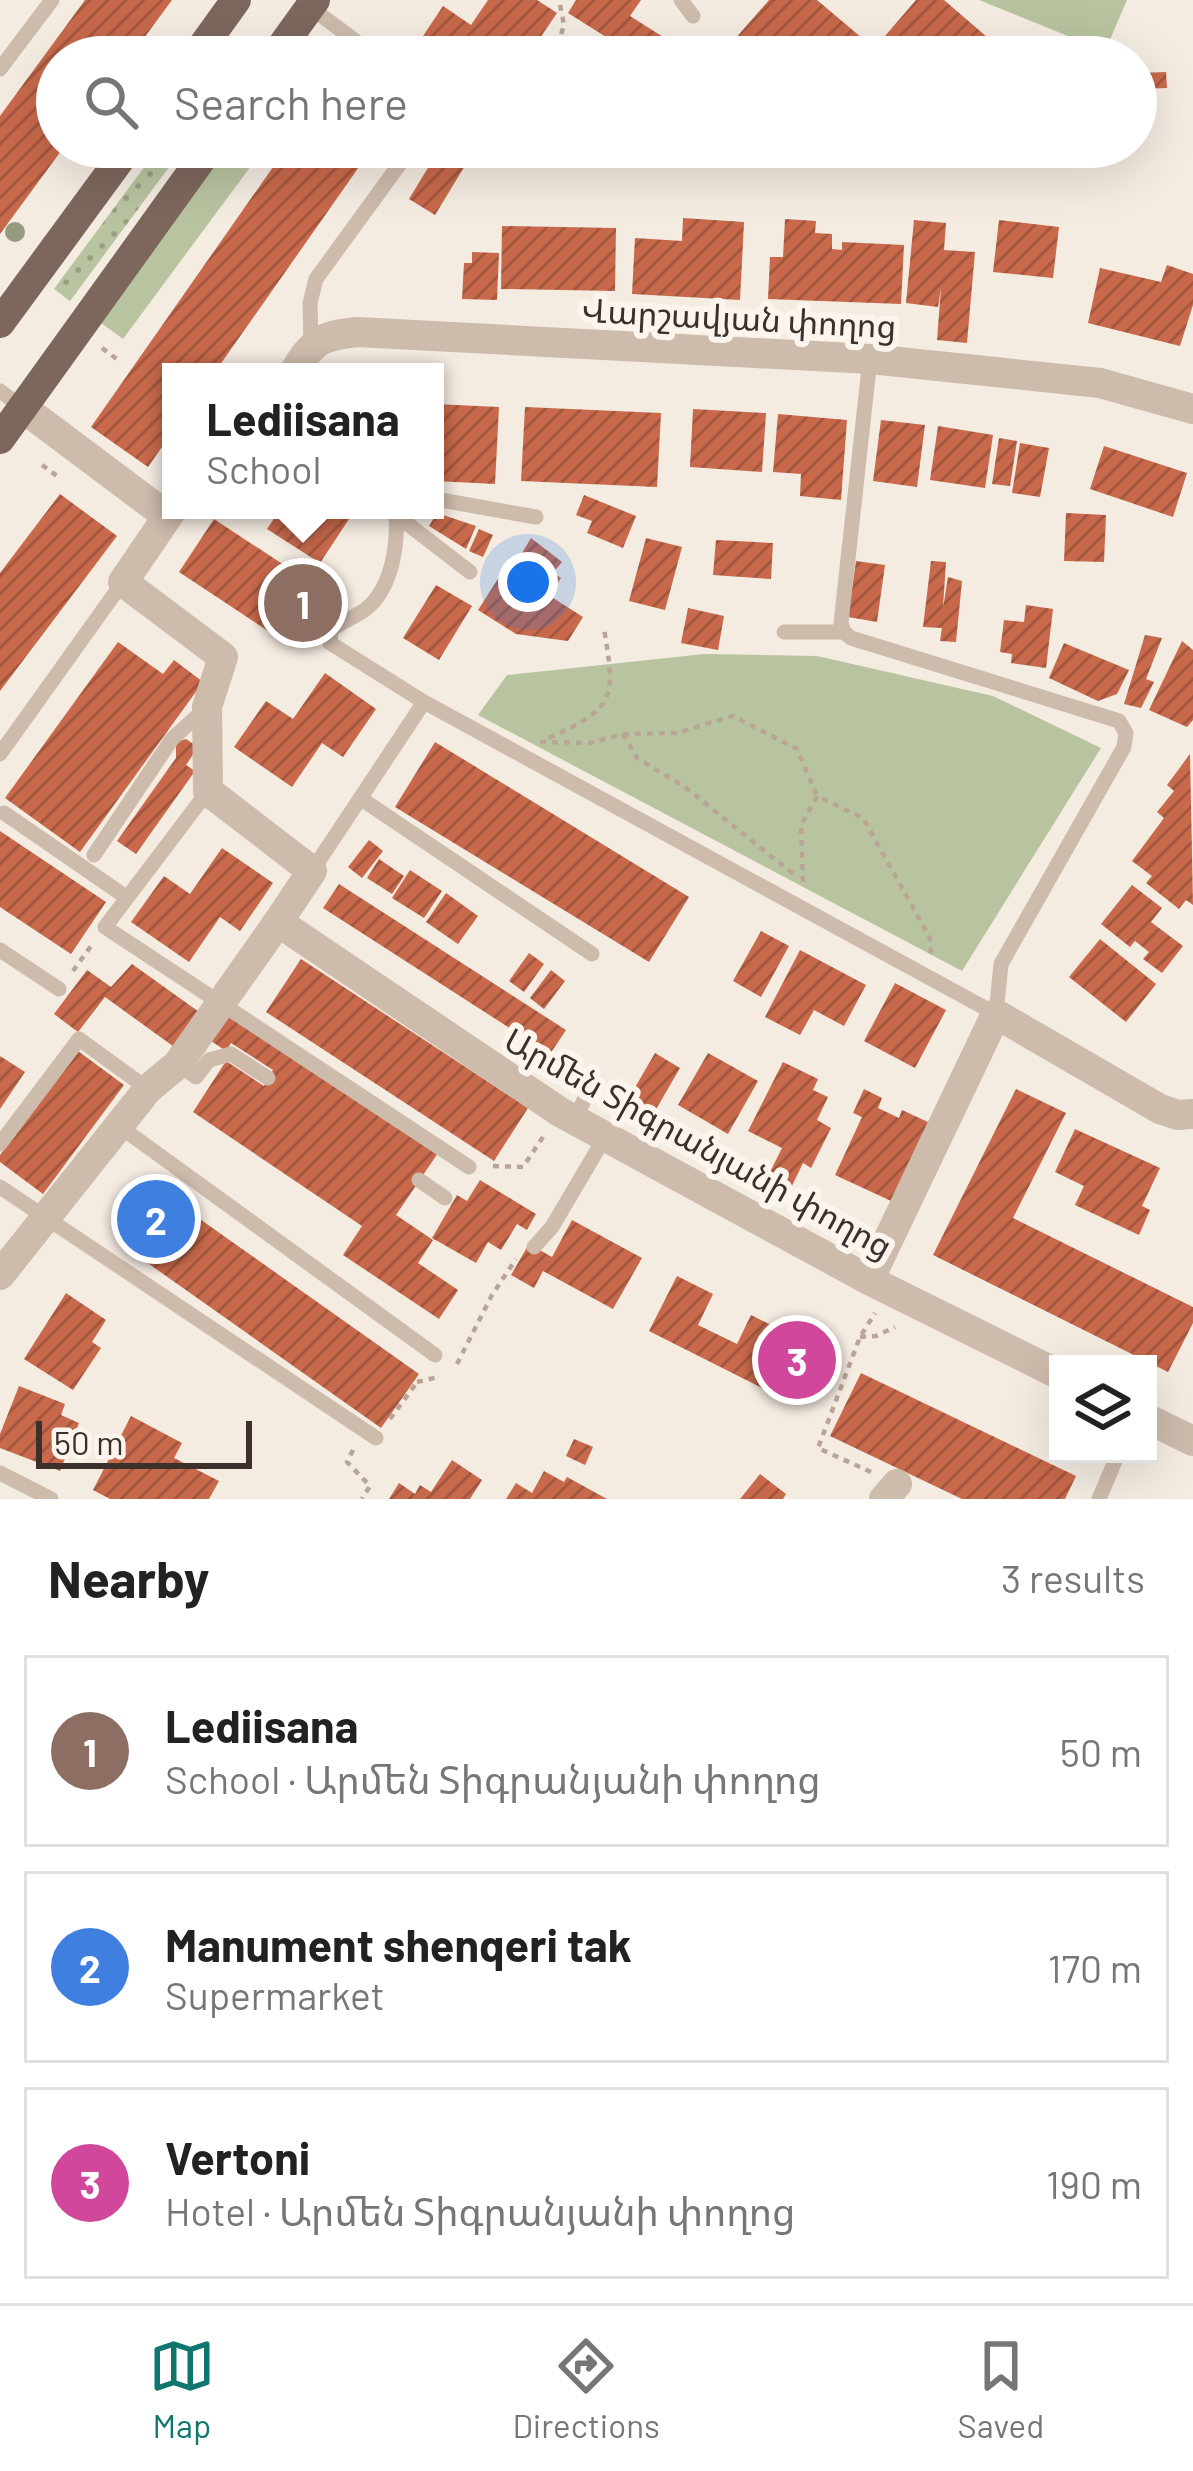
<!DOCTYPE html>
<html lang="en">
<head>
<meta charset="utf-8">
<style>
  body { margin:0; font-family:Barlow,"Noto Sans Armenian",sans-serif; background:#f6f6f6; color:#222 }
  .controls { position:absolute; right:36px; bottom:36px; display:grid; overflow:hidden; border-radius:0px; box-shadow:0 12px 48px #0002 }
  .controls button { width:108px; height:108px; display:grid; place-items:center; padding:0; border:0; border-bottom:3px solid #e0e0e0; background:#fff; color:#222; font:60px sans-serif }
  .scale { position:absolute; left:36px; bottom:30px; width:216px; box-sizing:border-box; padding-left:12px; border:6px solid #3b302b; border-top:0; font-size:33px; line-height:42px; white-space:nowrap; color:#3b302b; -webkit-text-stroke:9px #fbf5ee; paint-order:stroke }
  .you { position:absolute; left:528px; top:582px; width:42px; height:42px; margin:-30px; border:9px solid #fff; border-radius:50%; background:#1a73e8; box-shadow:0 0 0 18px #1a73e833 }
  .badge { display:grid; place-items:center; width:78px; height:78px; border-radius:50%; background:#0f766e; color:#fff; font-size:39px; font-weight:700 }
  .pin { position:absolute; translate:-50% -50%; border:6px solid #fff; box-shadow:0 3px 12px #0006 }
  .popup { position:absolute; left:162px; top:363px; width:282px; height:156px; box-sizing:border-box; display:grid; place-content:center; border-radius:0px; background:#fff; filter:drop-shadow(0 3px 9px #0005); font-size:39px; white-space:nowrap; color:#767676 }
  .popup b { font-size:45px; color:#222 }
  .popup::after { content:''; position:absolute; left:50%; top:100%; margin-left:-24px; border:24px solid transparent; border-top-color:#fff }
  .list { margin:0; padding:0; list-style:none }
  h2 { display:flex; justify-content:space-between; align-items:center; height:156px; margin:0; padding:0 48px; font-size:51px }
  h2 small { font-size:39px; font-weight:400; color:#767676 }
  .list li { display:grid; grid-template-columns:78px 1fr auto; gap:36px; align-items:center; box-sizing:border-box; height:192px; margin:0 24px 24px; padding:0 24px; border:3px solid #e0e0e0; border-radius:0px }
  .list b { display:block; font-size:45px; white-space:nowrap }
  .list p { margin:0; font-size:39px; white-space:nowrap; color:#767676 }
  .list em { font-size:39px; font-style:normal; color:#767676 }
  .icon { flex:none; width:66px; height:66px; fill:none; stroke:currentColor; stroke-width:2; stroke-linecap:round; stroke-linejoin:round }
  .map { position:relative; flex:none; width:1193px; height:1499px; overflow:hidden }
  .search { position:absolute; background:#fff; box-shadow:0 12px 48px #0002; left:36px; right:36px; top:36px; height:132px; display:flex; align-items:center; gap:30px; box-sizing:border-box; padding:0 42px; border-radius:66px; color:#767676; font-size:45px }
  .sheet { height:804px; background:#fff }
  nav { display:flex; justify-content:space-around; align-items:center; box-sizing:border-box; height:168px; border-top:3px solid #e0e0e0; background:#fff; font-size:33px; color:#767676 }
  nav a { display:grid; justify-items:center; gap:6px }
  nav .on { color:#0f766e }
  .map>svg:first-child { display:block }
  .grass { fill:url(#grass-dots) }
  .green { fill:#b8c4a0 }
  .building { fill:url(#building-hatch) }
  .lines { fill:none; stroke-linecap:round; stroke-linejoin:round }
  .path { stroke:#b9a596; stroke-width:4.5; stroke-dasharray:6 6; stroke-linecap:butt }
  .service { stroke:#cdbbac; stroke-width:15 }
  .minor { stroke:#cdbbac; stroke-width:30 }
  .primary { stroke:#7d675c; stroke-width:30 }
  .tree { fill:#969b7f }
  .labels { text-anchor:middle; dominant-baseline:central; stroke-width:12; stroke-linejoin:round; paint-order:stroke }
  .street-label { font-size:33px; fill:#3b302b; stroke:#fbf5ee }
</style>
</head>
<body>
<div class="map">
<svg width="1193" height="1499" viewBox="0 0 1193 1499">
  <defs>
    <pattern id="grass-dots" width="8" height="8" patternUnits="userSpaceOnUse" patternTransform="scale(3)"><rect width="8" height="8" fill="#b8c4a0"/><path d="M2 2h.1M6 6h.1" fill="none" stroke="#97a083" stroke-width="1.8" stroke-linecap="round"/></pattern>
    <pattern id="building-hatch" width="6" height="6" patternUnits="userSpaceOnUse" patternTransform="scale(3)"><rect width="6" height="6" fill="#c8694b"/><path d="M-1 1l2-2M0 6l6-6M5 7l2-2" fill="none" stroke="#a4573f"/></pattern>
  </defs>
  <rect width="100%" height="100%" fill="#f4ebe1"/>
  <path class="grass" d="M159,147H184L70,301L54,289Z"/>
  <path class="green" d="M979,0H1127L1105,51Z
    M226,147H265L123,339L97,320Z
    M704,654L817,656L993,696L1101,748L962,971L478,715L507,675Z"/>
  <path class="building" d="M85,0H172L130,57H57V147H64L0,234V116Z
    M488,0H537L557,13L527,57L497,42L487,57H421L413,51L443,6L471,25Z
    M576,0H641L630,16L679,47L672,57H605L614,42L568,13Z
    M769,0H817L862,38L846,57H753L734,40Z
    M916,0H944L1001,49L994,57H881L873,50Z
    M1166,72L1167,88L1140,89L1139,73Z
    M287,147H373L215,372H171V434L148,467L91,427Z
    M924,147H966L965,165L923,162Z
    M440,148L466,164L435,215L409,199Z
    M683,218L744,222L740,300L632,294L635,238L682,241Z
    M785,219L816,221L815,233L832,234V249L842,250V242L904,245L901,304L768,299L770,257H783Z
    M914,220L946,223L944,250L975,252L967,343L937,340L941,287L938,307L906,303Z
    M999,220L1059,227L1053,278L993,272Z
    M502,226L616,228L615,291L501,289Z
    M472,252L499,253L497,300L462,299L464,263H472Z
    M1167,265L1193,274V305L1180,346L1088,323L1100,268L1161,282Z
    M435,404L499,407L495,484L435,481Z
    M525,407L661,413L657,487L521,481Z
    M693,409L766,413L762,472L690,467Z
    M778,414L847,420L841,500L800,496L801,474L773,472Z
    M881,420L925,425L917,487L873,481Z
    M938,426L993,435L985,488L930,480Z
    M999,438L1017,441L1010,486L992,484Z
    M1020,443L1049,448L1040,497L1012,493Z
    M1104,446L1187,473L1173,517L1090,489Z
    M60,494L117,536L0,691V573Z
    M584,495L636,516L623,548L587,533L592,521L576,515Z
    M280,510H355L320,563L267,529Z
    M437,513L476,526L466,549L429,526Z
    M1066,513L1106,515L1104,562L1064,561Z
    M214,519L328,594L292,647L179,572Z
    M479,529L493,535L483,557L469,551Z
    M531,538L562,562L553,573L561,578L550,596L583,617L568,641L516,634L478,610L505,568L517,575L529,558L522,553Z
    M646,538L682,547L665,610L629,601Z
    M716,540L773,543L771,579L713,575Z
    M856,561L885,565L877,622L848,617Z
    M931,561L946,562L943,608L948,577L962,581L956,642L940,641L942,628L923,627Z
    M436,585L472,606L439,660L403,638Z
    M1026,605L1053,609L1046,668L1011,663L1012,654L1000,652L1004,620L1024,622Z
    M688,608L724,616L718,650L681,643Z
    M1145,635L1162,638L1146,679L1154,682L1141,708L1124,704Z
    M1182,641L1193,650V720L1187,727L1149,710Z
    M118,642L163,674L174,660L203,682L80,852L5,798Z
    M1064,643L1129,670L1117,694L1098,701L1049,678Z
    M325,673L376,709L343,757L322,743L292,787L234,747L266,701L293,719Z
    M186,739L198,747L186,765L195,771L136,854L117,841L176,758V742Z
    M435,742L689,897L649,962L395,807Z
    M1190,754L1193,905L1186,900L1179,909L1146,883L1152,876L1132,861L1164,818L1157,812L1174,791L1167,785Z
    M0,831L106,902L71,954L0,907Z
    M369,840L383,851L362,878L348,867Z
    M222,848L273,883L240,931L220,917L189,962L131,922L164,876L190,894Z
    M379,859L404,876L392,894L367,878Z
    M410,870L442,891L424,918L392,898Z
    M339,884L566,1030L550,1054L323,908Z
    M1132,885L1162,908L1151,922L1183,946L1162,973L1143,959L1149,952L1135,941L1130,947L1101,924Z
    M446,893L478,916L458,944L426,922Z
    M761,931L789,946L761,997L733,981Z
    M1100,939L1156,984L1126,1022L1069,977Z
    M800,950L866,985L844,1026L814,1010L800,1035L765,1017Z
    M529,953L544,964L524,992L509,981Z
    M301,959L528,1108L494,1161L266,1012Z
    M132,964L202,1014L177,1049L105,997L78,1032L54,1014L87,970L111,987Z
    M551,970L565,981L544,1009L530,998Z
    M895,983L946,1010L915,1068L864,1041Z
    M230,1014L438,1153L396,1215L433,1240L418,1263L458,1290L439,1319L343,1255L362,1226L193,1112L226,1061L264,1086L273,1070L231,1043L226,1051L211,1041Z
    M78,1051L124,1085L43,1194L0,1162V1155Z
    M655,1053L680,1068L655,1111L630,1096Z
    M708,1053L758,1081L728,1134L678,1105Z
    M0,1056L25,1072L0,1109Z
    M783,1062L818,1079L813,1090L828,1097L817,1120L831,1128L811,1168L803,1163L790,1190L767,1178L782,1148L748,1131Z
    M864,1089L882,1098L878,1108L899,1118L902,1110L928,1122L891,1201L835,1175L862,1117L853,1113Z
    M1016,1089L1066,1113L1013,1218L1193,1307V1323L1168,1372L933,1255Z
    M1075,1129L1160,1168L1142,1206L1150,1210L1139,1235L1075,1205L1084,1186L1055,1172Z
    M480,1180L536,1214L527,1230L517,1224L501,1250L488,1242L476,1263L432,1238L457,1195L467,1201Z
    M161,1198L177,1209L180,1205L419,1374L381,1428L142,1259L145,1255L129,1243Z
    M572,1220L642,1258L613,1309L543,1271L534,1288L511,1275L529,1244L552,1257Z
    M677,1276L713,1294L698,1325L737,1344L751,1315L821,1350L794,1404L649,1331Z
    M66,1293L106,1320L92,1342L101,1348L73,1390L24,1359Z
    M861,1373L1076,1476L1065,1499H962L830,1436Z
    M19,1386L65,1404L61,1415L79,1423L60,1471L0,1448V1434Z
    M131,1416L182,1443L174,1458L219,1481L209,1499H110L93,1490Z
    M574,1439L593,1447L585,1465L566,1456Z
    M452,1460L482,1480L470,1499H389L399,1483L415,1494L420,1485L431,1492Z
    M544,1471L564,1482L567,1477L607,1499H506L516,1483L532,1493Z
    M760,1474L786,1494L783,1499H740Z"/>
  <g class="lines">
    <path class="path" d="M554,57L564,25L559,0
      M102,348L118,360
      M42,465L57,476
      M623,734L637,758L685,787L797,877
      M549,738C615,708 616,699 604,629
      M540,742L590,743L623,734L676,733L733,716L797,749L817,796
      M803,882L801,825L817,796L863,818L930,938L931,955
      M73,971L91,946
      M493,1166L523,1167L543,1137
      M860,1337L876,1336L895,1327
      M457,1364L492,1295L516,1259
      M417,1382L438,1377
      M390,1419L415,1385
      M353,1450L347,1462L370,1486L362,1499
      M871,1472L818,1448L860,1337L875,1313"/>
    <path class="service" d="M681,0L693,16
      M310,7L377,57
      M0,69L52,0
      M311,344L310,303L316,279L412,147
      M0,391L23,408
      M435,499L536,517
      M396,515C398,545 392,588 366,609C355,617 342,622 331,630L330,643L424,702
      M396,515L470,572
      M784,632H844
      M0,754L123,582
      M208,791L105,927L469,1167
      M360,798L592,954
      M4,813L126,897
      M94,855L172,739L205,709
      M312,871L424,702L996,1014L1001,964L1124,747L1126,733L1119,721L851,638L844,632L841,623L870,359
      M0,950L59,989
      M178,1064L196,1077L209,1060L231,1054L268,1078
      M574,1120L594,1081
      M119,1126L435,1355
      M0,1144L79,1039L148,1089
      M419,1180L445,1198
      M0,1187L376,1438
      M534,1247L552,1227L605,1137
      M0,1473L51,1499
      M1099,1499L1118,1454"/>
    <path class="minor" d="M294,372C313,341 320,336 357,332L870,359L1100,383L1193,409
      M23,408L167,516
      M172,510L123,582L223,657L207,707L208,791L312,871L278,922L560,1112L869,1280L1058,1374
      M0,1275L148,1089L178,1064L278,922
      M869,1280L996,1014L1160,1109L1178,1115L1193,1114
      M1148,1419L1193,1441
      M884,1499L897,1484"/>
    <path class="primary" d="M195,57L236,0
      M274,57L315,0
      M0,323L129,147
      M0,439L210,147"/>
  </g>
  <circle class="tree" cx="15" cy="232" r="10"/>
  <g class="labels">
    <g class="street-label">
      <text transform="translate(739 317) rotate(3)">Վարշավյան փողոց</text>
      <text transform="translate(699 1142) rotate(29)">Արմեն Տիգրանյանի փողոց</text>
    </g>
  </g>
</svg>
<div class="controls">
<button><svg class="icon" aria-label="layers" viewBox="0 0 24 24"><path d="M12 4l9 5-9 5-9-5zM3 14l9 5 9-5"/></svg></button>
</div>
<div class="scale">50 m</div>
<div class="you"></div>
<div class="pin badge" style="left:303px;top:603px;background:#8d6e63">1</div>
<div class="popup"><b>Lediisana</b>School</div>
<div class="pin badge" style="left:156px;top:1219px;background:#3f7fe0">2</div>
<div class="pin badge" style="left:797px;top:1360px;background:#d1479c">3</div>
<div class="search"><svg class="icon" aria-label="search" viewBox="0 0 24 24"><circle cx="10" cy="10" r="6"/><path d="M15 15l6 6"/></svg>Search here</div>
</div>
<section class="sheet">
<h2>Nearby<small>3 results</small></h2>
<ul class="list">
<li><span class="badge" style="background:#8d6e63">1</span><div><b>Lediisana</b><p>School · Արմեն Տիգրանյանի փողոց</p></div><em>50 m</em></li>
<li><span class="badge" style="background:#3f7fe0">2</span><div><b>Manument shenqeri tak</b><p>Supermarket</p></div><em>170 m</em></li>
<li><span class="badge" style="background:#d1479c">3</span><div><b>Vertoni</b><p>Hotel · Արմեն Տիգրանյանի փողոց</p></div><em>190 m</em></li>
</ul>
</section>
<nav>
<a class="on"><svg class="icon" aria-label="map" viewBox="0 0 24 24"><path d="M3 6l6-2 6 2 6-2v14l-6 2-6-2-6 2zM9 4v14M15 6v14"/></svg>Map</a>
<a><svg class="icon" aria-label="directions" viewBox="0 0 24 24"><path d="M12 3l9 9-9 9-9-9zM9 14v-3h6M13 9l2 2-2 2"/></svg>Directions</a>
<a><svg class="icon" aria-label="saved" viewBox="0 0 24 24"><path d="M7 4h10v16l-5-4-5 4z"/></svg>Saved</a>
</nav>
</body>
</html>
